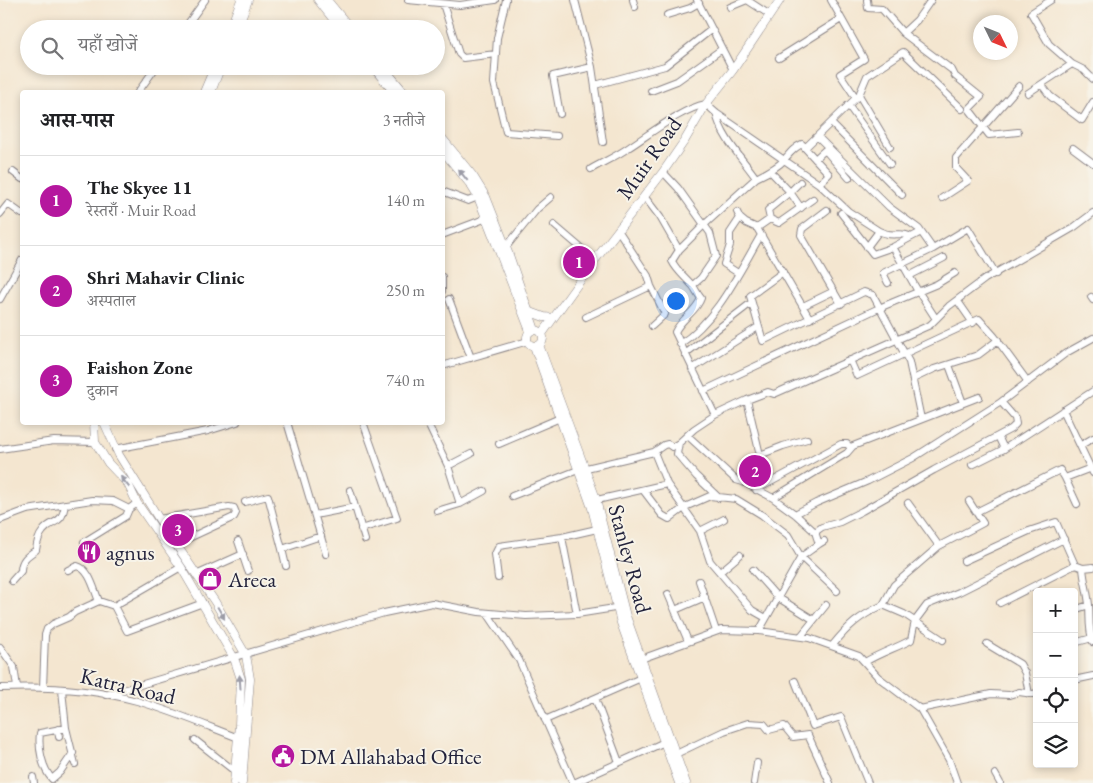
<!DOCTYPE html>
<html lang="hi">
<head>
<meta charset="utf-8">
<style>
  body { margin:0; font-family:"EB Garamond","Noto Serif Devanagari",serif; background:#f2f2f2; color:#202124 }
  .controls { position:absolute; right:15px; bottom:15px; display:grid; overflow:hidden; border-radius:5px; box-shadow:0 2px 8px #0003 }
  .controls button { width:45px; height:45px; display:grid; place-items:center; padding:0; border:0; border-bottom:1px solid #e0e0e0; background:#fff; color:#202124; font:25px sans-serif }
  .compass { position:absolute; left:973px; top:15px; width:45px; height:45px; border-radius:50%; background:#fff; box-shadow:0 2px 8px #0003; rotate:133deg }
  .you { position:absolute; left:675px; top:300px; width:18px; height:18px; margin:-12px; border:4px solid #fff; border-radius:50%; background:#1a73e8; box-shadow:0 0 0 8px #1a73e833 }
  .badge { display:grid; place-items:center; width:32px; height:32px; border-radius:50%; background:#b5179e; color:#fff; font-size:16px; font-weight:700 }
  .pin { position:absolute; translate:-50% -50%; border:2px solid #fff; box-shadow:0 1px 5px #0006 }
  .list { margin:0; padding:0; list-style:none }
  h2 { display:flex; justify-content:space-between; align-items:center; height:65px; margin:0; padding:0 20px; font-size:21px }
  h2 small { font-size:16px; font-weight:400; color:#757577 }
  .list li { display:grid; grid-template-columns:32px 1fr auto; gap:15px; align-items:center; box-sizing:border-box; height:90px; padding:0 20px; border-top:1px solid #e0e0e0 }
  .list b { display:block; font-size:19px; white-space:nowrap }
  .list p { margin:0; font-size:16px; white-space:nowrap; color:#757577 }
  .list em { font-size:16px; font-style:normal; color:#757577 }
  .icon { flex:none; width:28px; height:28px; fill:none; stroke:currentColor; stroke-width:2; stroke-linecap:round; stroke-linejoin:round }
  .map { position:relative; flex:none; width:1093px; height:783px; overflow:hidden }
  .search { position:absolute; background:#fff; box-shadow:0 2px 8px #0003; left:20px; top:20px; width:425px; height:55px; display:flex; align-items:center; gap:12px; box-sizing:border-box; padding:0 18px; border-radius:28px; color:#757577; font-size:19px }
  .panel { position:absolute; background:#fff; box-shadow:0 2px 8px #0003; left:20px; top:90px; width:425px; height:335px; border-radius:5px }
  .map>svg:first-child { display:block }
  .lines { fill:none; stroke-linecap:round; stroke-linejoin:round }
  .minor-casing { stroke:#8b8486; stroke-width:8 }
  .major-casing { stroke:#8b8486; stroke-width:9 }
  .minor { stroke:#fff; stroke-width:6 }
  .major { stroke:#fff; stroke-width:8 }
  .oneway { fill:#9c9ca7 }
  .labels { text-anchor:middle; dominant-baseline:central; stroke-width:4; stroke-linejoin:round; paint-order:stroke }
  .street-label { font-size:22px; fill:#22223b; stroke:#f7f3e8 }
  .poi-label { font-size:22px; fill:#22223b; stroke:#f7f3e8; text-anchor:start }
</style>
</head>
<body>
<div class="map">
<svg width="1093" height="783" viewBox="0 0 1093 783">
  <rect width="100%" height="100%" fill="#f7f3e8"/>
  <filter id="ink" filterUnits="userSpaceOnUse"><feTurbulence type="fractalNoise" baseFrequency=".02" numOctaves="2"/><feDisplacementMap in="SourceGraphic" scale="10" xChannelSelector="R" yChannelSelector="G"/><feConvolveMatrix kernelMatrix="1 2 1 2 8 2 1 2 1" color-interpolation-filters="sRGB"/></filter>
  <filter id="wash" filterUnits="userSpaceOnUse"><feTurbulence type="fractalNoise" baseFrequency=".0096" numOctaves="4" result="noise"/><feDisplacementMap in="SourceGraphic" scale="20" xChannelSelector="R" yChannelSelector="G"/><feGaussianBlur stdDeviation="1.12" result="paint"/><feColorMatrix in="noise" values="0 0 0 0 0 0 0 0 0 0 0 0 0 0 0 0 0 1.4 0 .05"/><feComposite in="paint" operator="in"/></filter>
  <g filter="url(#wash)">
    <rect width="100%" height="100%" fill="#f4e6d0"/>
  </g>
  <g filter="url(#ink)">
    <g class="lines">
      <g class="minor-casing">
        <path id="minor" d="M408,0L460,5L495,0
          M506,0L497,38L494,83L506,132L557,136
          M575,0L592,67L603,142
          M633,0L635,7
          M697,0L733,70
          M831,0L864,59L840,74L856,98
          M867,0L868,8L882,9L903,33L952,70L955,76L981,97L969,109L989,135L1018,132
          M1051,0L1031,13L1049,44L1072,64L1084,70L1093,79
          M443,4L459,54L463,58L496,54
          M730,7L747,0L770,15
          M667,15L690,8L699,3
          M184,29L205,0
          M903,33L917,20L931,0
          M779,58L841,19
          M595,85L665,66L712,29
          M1042,85L1050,96L1082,120L1093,102
          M651,91L677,81L722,49
          M138,92L157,66
          M1028,93L1072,64
          M859,95L867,76L903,52L962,109
          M848,105L890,164
          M716,113C721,137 742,158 756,178C766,173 777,168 784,160C790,153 793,148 802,144L805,148L859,95L890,147
          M560,114L553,76L592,67
          M831,123L902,195
          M818,137L889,207L919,229L933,249
          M805,148L829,174L819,184
          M1073,148L1093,163
          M815,159L825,150L849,178
          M591,169C603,162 617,156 628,148C650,134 681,109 706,104L716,113L819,184L848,211L879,231L867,247
          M770,171L790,192L768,210L770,219L779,223L813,199
          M13,172L22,179
          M663,172L678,188L710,233L716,256L701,278L693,285
          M800,182L790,192L801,208
          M442,191L468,201L478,197
          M644,196L660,217L679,250L704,225L756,178
          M942,198L968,181L956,168V158L1019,86
          M827,210L802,229L801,235L841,304
          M737,212L740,218L730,233V245L724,264L738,273
          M841,213L873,254L893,247L921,232
          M0,214L8,204L22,214
          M740,218L746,223L757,228
          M770,219L757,228L810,319
          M554,225L595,260
          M618,230L648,276L651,286L665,314L652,326
          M879,231C894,239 899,230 911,237
          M442,235L487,218
          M506,247L537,209L551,197
          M893,247L916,288L936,319
          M679,250L672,261C677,271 684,276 691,284C695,287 697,294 701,298C697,311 681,319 675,332L715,415
          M783,272L750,296L763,341L864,292L873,295L909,362L921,419
          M909,276L944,258
          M442,277V291
          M888,283L883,273L933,249L968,228L996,274
          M1091,297L1093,300
          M0,299L22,260
          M449,299L471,358
          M957,300L973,323
          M803,306L834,291
          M586,317L651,286
          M680,344C717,320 739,272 761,235
          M685,354L751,303
          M850,360L857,376L979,319L995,337L1028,382
          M949,365L963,403
          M442,366L528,341
          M692,369L758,327
          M913,379L934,369L978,355L998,340
          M703,391L879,308L937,284L955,273
          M747,400L768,392L774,394L930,325L949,306L985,279L1073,228L1093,213
          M1063,410L1093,473
          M287,422L326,554
          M427,422L448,466L460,504
          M688,436L736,480L743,482
          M998,436L1004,449L1093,391
          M499,444L560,418
          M1081,445L1093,438
          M0,449L54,441L95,442
          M115,449L208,431L237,422
          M760,455L783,446L807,439
          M972,465L1004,449
          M448,466L471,454
          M1065,478L1077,504
          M667,484L654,452L664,445L668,444L672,447L679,443
          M350,490L365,540
          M643,490L662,515L669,519L685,507L710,496L736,499L762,515L788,535L801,557L819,544
          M756,490L841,444H847L851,448
          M512,496L578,470L654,452
          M719,498L696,476L677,454L679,443L694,429L715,415L747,400L760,455L766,472L743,482L773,498L795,514L815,532L819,544L824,541
          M773,498L847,453L853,446L979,397
          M597,500L667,484L700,531L710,561L752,610L766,618
          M245,502L268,496L282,549L321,536
          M908,503L939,546
          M437,511L460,504L484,491
          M976,512L1060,470L1065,478L1091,468
          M795,514L816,503L868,481L913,458L1001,402L1066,353L1093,338
          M315,515L355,507
          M159,519L229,507L234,508L236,513L234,517L176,544
          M0,520L27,510L92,500L113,501L129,509
          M361,529L397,518L363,422
          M700,531L724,519
          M816,533L815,532L822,527L840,522L862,511L934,470L1011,429L1016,424L1015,418L1001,402
          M562,537L577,614
          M238,541L248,571
          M84,542L126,516L129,509L137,503
          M282,549L286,566
          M964,561L1029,531L1056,522L1075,565L1083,568L1093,567
          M181,567L114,606L127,631L203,603
          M1083,568C1084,581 1088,593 1089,605C1090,618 1088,629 1093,642
          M68,570L77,566C90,569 94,590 99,601
          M753,570L777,597L814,620
          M720,572L740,555
          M196,575L243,554
          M498,578L495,554L499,546L562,537L597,529
          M12,581L21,571C21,560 27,556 36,550C37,543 38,537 43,531C53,518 62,527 65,504
          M699,581L716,631
          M668,594L688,641
          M1000,603L1075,565
          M883,605L894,585L939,546L983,523L969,501
          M675,610L705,597
          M1074,610L1089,605
          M487,613L519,660L573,783
          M759,631L801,557L837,591
          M801,636L826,605
          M1074,643L1092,638
          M987,644L1020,664L1025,673L1029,694
          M832,646C849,625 858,617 883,605L904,614L943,640
          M0,647L14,667L17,687
          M641,659L721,630L759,631L809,638L859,656L878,677L920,709L949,760L957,783
          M865,662C880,653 896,648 911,640L915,621L927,605L959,592L1064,539
          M1074,680L1093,676
          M795,681L813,726L841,717L868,783
          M0,688C45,686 93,689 137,701C172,711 207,726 241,739
          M43,688L45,635L47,629L53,624L69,617L75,612L99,601L114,606
          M62,690L66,728L75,764
          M106,695L384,613L432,603L479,612L526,616L577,614L621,607
          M595,698L619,762
          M920,709L991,694L1009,695L1019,692L1033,694L1037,693
          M545,720L641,678
          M66,728L40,733C38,748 42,768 52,779L60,772L73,753
          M58,729L59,737
          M195,740L237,773
          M676,754L724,731L748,723L764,724L769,730L784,726L793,737L808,735L830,783
          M995,774L1000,783
          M33,777L34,783
          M574,783L669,740
          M754,783L757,763"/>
      </g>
      <g class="major-casing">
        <path id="major" d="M318,0L341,29
          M327,0L351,29
          M230,29L241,0
          M237,29L248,0
          M372,66L394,92
          M382,66L404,92
          M204,92L215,66
          M211,92L221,66
          M442,138L473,176L486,197L509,255L535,330
          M442,150L470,184L478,197L530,331
          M528,311L544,317L553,318
          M527 338a8 8 0 1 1 16 0a8 8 0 1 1-16 0Z
          M542,334L595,260L663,172L685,140L706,104L733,70L780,0
          M539,345L595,496L626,616L686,783
          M534,346L592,508L621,623L679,783
          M94,422L95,442L108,463L128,484L137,503L181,567L234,658L241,679L239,725L234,783
          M104,422L119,455L159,519L215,602L246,655L250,679L242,783"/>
      </g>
      <use href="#minor" class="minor"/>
      <use href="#major" class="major"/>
    </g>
    <defs><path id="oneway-solid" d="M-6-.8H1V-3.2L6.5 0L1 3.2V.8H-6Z" transform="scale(1.25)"/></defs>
    <g class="oneway">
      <use href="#oneway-solid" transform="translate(463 175) rotate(-128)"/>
      <use href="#oneway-solid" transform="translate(125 482) rotate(-128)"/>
      <use href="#oneway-solid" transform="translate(221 613) rotate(60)"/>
      <use href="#oneway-solid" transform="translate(240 682) rotate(-94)"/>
    </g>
  </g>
  <defs>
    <g id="restaurant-disc" transform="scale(1.25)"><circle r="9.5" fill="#b5179e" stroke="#f7f3e8"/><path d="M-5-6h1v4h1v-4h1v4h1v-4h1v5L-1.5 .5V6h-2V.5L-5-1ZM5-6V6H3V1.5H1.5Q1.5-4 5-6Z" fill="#fff"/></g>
    <g id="shop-disc" transform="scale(1.25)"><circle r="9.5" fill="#b5179e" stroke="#f7f3e8"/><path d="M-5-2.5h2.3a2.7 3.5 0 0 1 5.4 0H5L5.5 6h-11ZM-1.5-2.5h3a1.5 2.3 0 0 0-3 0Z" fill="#fff"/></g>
    <g id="civic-disc" transform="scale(1.25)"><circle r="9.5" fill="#b5179e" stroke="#f7f3e8"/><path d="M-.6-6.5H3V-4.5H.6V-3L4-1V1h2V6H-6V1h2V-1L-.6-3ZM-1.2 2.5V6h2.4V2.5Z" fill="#fff"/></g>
  </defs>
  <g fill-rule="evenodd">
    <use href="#restaurant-disc" x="89" y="552"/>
    <use href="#shop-disc" x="210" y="579"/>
    <use href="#civic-disc" x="283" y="756"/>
  </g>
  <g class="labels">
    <g class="street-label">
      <text transform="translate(649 158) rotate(-55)">Muir Road</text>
      <text transform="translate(630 559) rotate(75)">Stanley Road</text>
      <text transform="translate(128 686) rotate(13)">Katra Road</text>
    </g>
    <g class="poi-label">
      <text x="106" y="552">agnus</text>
      <text x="228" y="579">Areca</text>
      <text x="300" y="756">DM Allahabad Office</text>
    </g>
  </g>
</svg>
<div class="controls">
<button>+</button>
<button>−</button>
<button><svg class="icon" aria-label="locate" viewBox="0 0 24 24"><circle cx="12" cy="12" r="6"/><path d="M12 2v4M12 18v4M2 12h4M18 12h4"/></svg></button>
<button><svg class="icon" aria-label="layers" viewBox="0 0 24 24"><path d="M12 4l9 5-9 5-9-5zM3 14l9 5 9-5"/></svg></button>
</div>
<svg class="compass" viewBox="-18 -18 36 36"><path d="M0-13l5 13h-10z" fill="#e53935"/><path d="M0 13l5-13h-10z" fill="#757577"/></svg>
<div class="you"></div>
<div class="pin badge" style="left:579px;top:262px">1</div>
<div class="pin badge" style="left:755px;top:471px">2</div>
<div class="pin badge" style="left:178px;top:530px">3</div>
<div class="search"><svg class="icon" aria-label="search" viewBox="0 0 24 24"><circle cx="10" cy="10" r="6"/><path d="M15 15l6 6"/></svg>यहाँ खोजें</div>
<section class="panel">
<h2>आस-पास<small>3 नतीजे</small></h2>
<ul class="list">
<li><span class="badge">1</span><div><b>The Skyee 11</b><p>रेस्तराँ · Muir Road</p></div><em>140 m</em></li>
<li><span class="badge">2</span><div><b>Shri Mahavir Clinic</b><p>अस्पताल</p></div><em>250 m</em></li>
<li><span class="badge">3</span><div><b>Faishon Zone</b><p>दुकान</p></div><em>740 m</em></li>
</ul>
</section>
</div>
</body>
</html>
